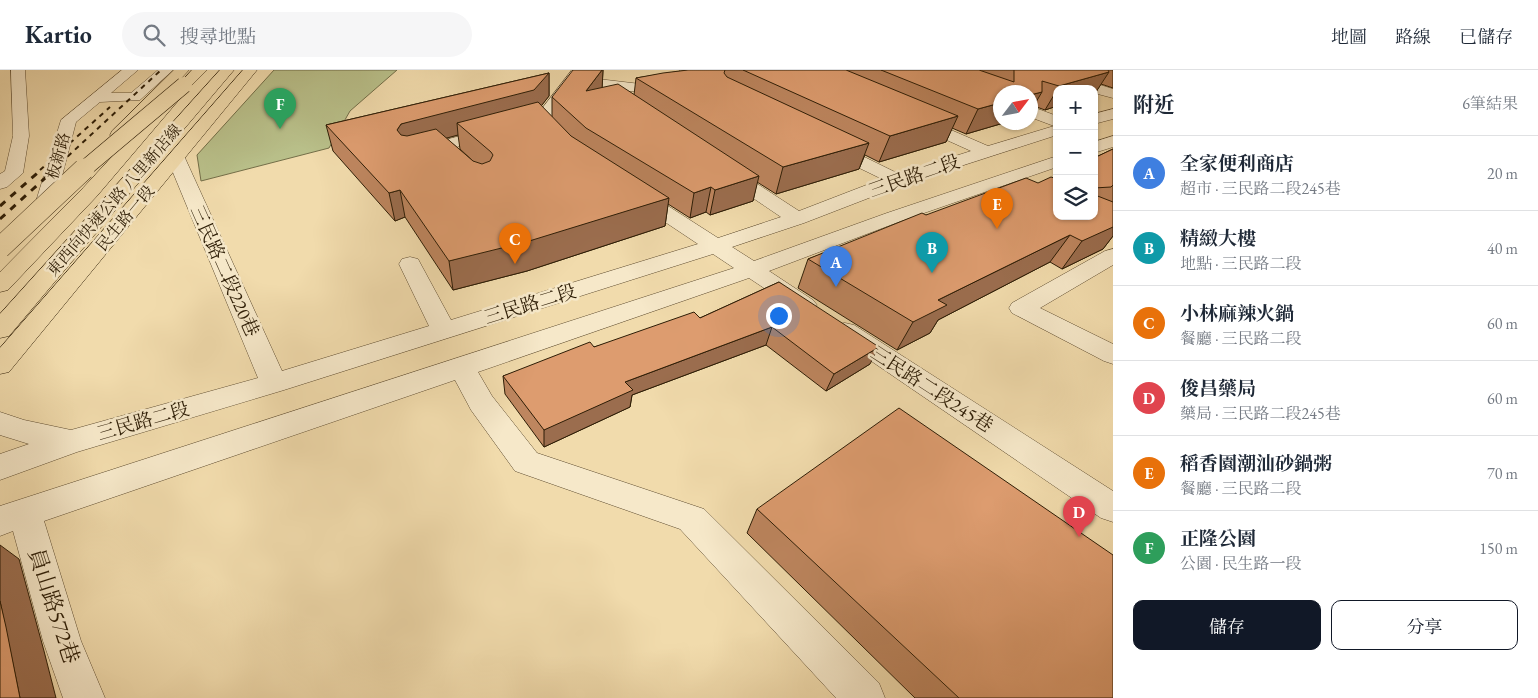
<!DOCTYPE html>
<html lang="zh-TW">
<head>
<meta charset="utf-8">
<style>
  body { margin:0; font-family:"EB Garamond","Noto Serif TC",serif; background:#f6f6f7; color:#1f2937 }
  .controls { position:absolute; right:15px; top:15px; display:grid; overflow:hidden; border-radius:10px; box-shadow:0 1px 4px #0004 }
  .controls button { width:45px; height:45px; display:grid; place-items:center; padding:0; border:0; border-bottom:1px solid #e0e1e3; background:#fff; color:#1f2937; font:25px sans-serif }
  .compass { position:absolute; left:993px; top:15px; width:45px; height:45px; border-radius:50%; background:#fff; box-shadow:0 1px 4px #0004; rotate:58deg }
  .you { position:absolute; left:778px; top:245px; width:18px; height:18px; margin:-12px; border:4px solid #fff; border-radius:50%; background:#1a73e8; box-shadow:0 0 0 8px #1a73e833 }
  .badge { display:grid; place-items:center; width:32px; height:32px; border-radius:50%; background:#111827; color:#fff; font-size:16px; font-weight:700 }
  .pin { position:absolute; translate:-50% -41px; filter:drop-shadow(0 1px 2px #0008) }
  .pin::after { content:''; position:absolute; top:26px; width:18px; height:15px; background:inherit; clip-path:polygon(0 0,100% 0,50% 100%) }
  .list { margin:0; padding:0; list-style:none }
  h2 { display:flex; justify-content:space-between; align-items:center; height:65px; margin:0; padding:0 20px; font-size:21px }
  h2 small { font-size:16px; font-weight:400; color:#747a83 }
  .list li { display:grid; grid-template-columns:32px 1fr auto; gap:15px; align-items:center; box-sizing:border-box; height:75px; padding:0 20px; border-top:1px solid #e0e1e3 }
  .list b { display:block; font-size:19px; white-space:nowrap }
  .list p { margin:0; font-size:16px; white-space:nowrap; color:#747a83 }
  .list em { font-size:16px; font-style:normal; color:#747a83 }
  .actions { display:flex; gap:10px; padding:15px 20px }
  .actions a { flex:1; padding:11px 0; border:1px solid #111827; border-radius:10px; text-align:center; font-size:18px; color:#111827 }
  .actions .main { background:#111827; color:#fff }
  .icon { flex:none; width:28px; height:28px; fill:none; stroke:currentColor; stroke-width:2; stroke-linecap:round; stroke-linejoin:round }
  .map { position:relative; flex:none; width:1113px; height:628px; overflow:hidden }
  header { display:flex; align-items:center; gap:30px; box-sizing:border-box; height:70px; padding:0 25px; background:#fff; border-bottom:1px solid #e0e1e3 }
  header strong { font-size:24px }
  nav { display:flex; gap:28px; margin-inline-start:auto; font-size:18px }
  .search { width:350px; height:45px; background:#f6f6f7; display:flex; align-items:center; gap:12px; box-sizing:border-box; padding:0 18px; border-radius:28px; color:#747a83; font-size:19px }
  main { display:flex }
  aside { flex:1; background:#fff }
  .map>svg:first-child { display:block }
  .green { fill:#b9c08a; stroke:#736e48 }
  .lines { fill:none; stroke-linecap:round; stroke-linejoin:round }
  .minor-casing { stroke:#5e4c30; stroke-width:1 }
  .major-casing { stroke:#2d1d06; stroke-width:1 }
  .highway-casing { stroke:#2d1d06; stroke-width:1 }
  .minor { fill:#f6e8c9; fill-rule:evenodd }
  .major { fill:#f1dbac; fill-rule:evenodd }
  .highway { fill:#f1dbac; fill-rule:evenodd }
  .rail-far1 { stroke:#2d1d06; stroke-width:2; stroke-dasharray:5 5; stroke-linecap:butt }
  .rail { stroke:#2d1d06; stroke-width:3; stroke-dasharray:7 7; stroke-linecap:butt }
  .highway-bridge-far1-casing { stroke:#2d1d06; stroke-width:17; stroke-linecap:butt }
  .highway-bridge-casing { stroke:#2d1d06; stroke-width:22; stroke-linecap:butt }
  .highway-bridge-far1 { stroke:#f1dbac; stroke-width:16 }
  .highway-bridge { stroke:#f1dbac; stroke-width:21 }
  .wall { fill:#be865f; stroke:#2d1d06; fill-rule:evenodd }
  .shaded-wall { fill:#9b6d4e; stroke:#2d1d06 }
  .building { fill:#dd9c6f; stroke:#2d1d06 }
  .labels { text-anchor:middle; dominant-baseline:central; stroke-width:5; stroke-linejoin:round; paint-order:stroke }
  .far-street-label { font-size:16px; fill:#2d1d06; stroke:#f6e8c9 }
  .street-label { font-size:19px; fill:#2d1d06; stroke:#f6e8c9 }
  .near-street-label { font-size:22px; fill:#2d1d06; stroke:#f6e8c9 }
</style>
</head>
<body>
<header>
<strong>Kartio</strong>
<div class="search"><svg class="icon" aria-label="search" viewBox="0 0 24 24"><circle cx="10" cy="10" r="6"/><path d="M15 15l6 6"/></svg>搜尋地點</div>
<nav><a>地圖</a><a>路線</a><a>已儲存</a></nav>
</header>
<main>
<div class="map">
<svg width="1113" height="628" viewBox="0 0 1113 628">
  <rect width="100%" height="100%" fill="#f1dbac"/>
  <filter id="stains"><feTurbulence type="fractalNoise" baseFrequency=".004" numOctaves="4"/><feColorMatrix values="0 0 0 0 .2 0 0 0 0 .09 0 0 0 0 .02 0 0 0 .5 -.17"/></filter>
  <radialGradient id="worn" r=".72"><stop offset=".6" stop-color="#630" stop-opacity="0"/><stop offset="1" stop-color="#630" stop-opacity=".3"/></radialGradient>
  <path class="green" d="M274,0H397L350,41L329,78L201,111L197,85Z"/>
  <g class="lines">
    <g class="minor-casing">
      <path id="minor" d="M11,0H25L29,66L23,103L7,117L0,119V104L5,101L13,66Z
        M122,0H138L111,23H131L158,0H173L140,30L100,32L76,52L53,141L50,145L43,147L36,145L33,141L61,50Z
        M572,0H586L581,7L666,17L673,16L680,0H694L684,22L666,25L575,15L550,49L569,69L567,73C553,76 542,60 534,49Z
        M1032,0H1053L1113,19V28L1094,23V19H1082L1034,3Z
        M1030,36L1057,46V65L905,114L804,153L732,177L754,191L887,143L1057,86V97L901,151L769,201L813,230L817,235L813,240L805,243L797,240L749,208L478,302L492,326L537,383L704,439L879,613L885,628H836L680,459L515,401L471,340L455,310L44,451L81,571L105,628H63L43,571L13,461L0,466V436L734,198L713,184L284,320L77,382L0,410V384L29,374L0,365V342L24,350L71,360L258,308L167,88L170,84L176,83L182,84L185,88L282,301L429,256L399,194L402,189L410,187L418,189L451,250L698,174L629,128L626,124L629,120L636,118L643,120L718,168L781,147L719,105L716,101L719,97L725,96L731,97L799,141L882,109L822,80L819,76L822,72H834L899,104L971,81L909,53L907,50L909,47H921L988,76L1054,56L1030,47Z
        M1113,39V49L1094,54V44Z
        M495,57L501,59L503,62L501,65L416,88L410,87L407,83L410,79Z
        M1113,66V77L1094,83V72Z
        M1113,179V195L1040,238L1113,274V294L1104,291L1012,243L1009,238L1012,233L1105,181Z
        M845,253L854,255L1113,421V452L1101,448L836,267L832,261L836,255Z"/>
    </g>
    <g class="major-casing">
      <path id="major" d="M174,0H189L124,69H112L110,65L112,61Z
        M243,0H257L9,302L0,304V278Z"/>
    </g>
    <g class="highway-casing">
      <path id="highway" d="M192,0H207L189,18L97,126L8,220L0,222V202L83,118Z
        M220,0H234L9,266L0,268V244Z"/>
    </g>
    <use href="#minor" class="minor"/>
    <use href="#major" class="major"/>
    <use href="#highway" class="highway"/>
    <path class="rail-far1" d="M40,100L110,37
      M53,100L161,0"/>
    <path class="rail" d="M0,136L42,99
      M0,149L55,99"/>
    <g class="highway-bridge-far1-casing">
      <path id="highway-bridge-far1" d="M83,100L184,15"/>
    </g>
    <g class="highway-bridge-casing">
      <path id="highway-bridge" d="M0,178L84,99"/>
    </g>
    <use href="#highway-bridge-far1" class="highway-bridge-far1"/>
    <use href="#highway-bridge" class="highway-bridge"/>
  </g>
  <path class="wall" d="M603,0L602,18L634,25L636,8L688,0H1113V18L1101,14L1094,25V19H1057V36L1045,40L1034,36L1030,42V22L1000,52H1007L966,64L952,58L946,72L879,92L865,85L859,99L776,124L757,112L753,131L710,145L706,142L690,148L668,134L665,156L527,201L453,220L405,147L395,151L333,81L326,55L549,3V26L541,36L552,47V27ZM458,65L460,79L474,92L446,68Z
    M1113,79V166L1103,179L1062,199L1050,192L938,250L930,263L897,280L798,218L808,189L926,145L1094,146V88Z
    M779,212L870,294L826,321L766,275L632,325L630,337L544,377L505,324L503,306L594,277L700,248Z
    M757,439L1113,628H915L747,463Z"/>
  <path class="shaded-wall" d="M602,0H603L602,20L586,21Z
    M1109,2L1094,25V19H1057L1059,16Z
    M549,3V26L535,44L457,53L458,65L406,79L397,60L401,54Z
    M1057,20V36L1045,40Z
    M1042,22L1030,42V25Z
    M1000,33V52H1007L966,64L978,39Z
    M958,46L946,72L879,92L890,66Z
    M869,73L859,99L776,124L783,97Z
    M759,106L753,131L710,145L715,120Z
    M711,117L706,142L690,148L694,123Z
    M400,120L405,147L395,151L389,123Z
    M669,128L665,156L527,201L453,220L449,191Z
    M1113,146V166L1103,179L1062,199L1082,171Z
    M1070,165L1050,192L938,250L930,263L897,280L913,252L938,230Z
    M772,257L766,275L632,325L630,337L544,377V360L625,312Z
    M879,277L870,294L826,321L834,304Z
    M0,475L19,489L44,581L56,628H20L0,531Z"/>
  <path class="building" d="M573,0H602L586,21L618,14L759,106L715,120L711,117L694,123L586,58L552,27Z
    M688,0H725L724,3L727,7L869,73L783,97L636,8L663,3Z
    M743,0H846L958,46L890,66Z
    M881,0H979L1014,12V0H1108L1109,2L1059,16L1042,11V22L1030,25V22H1000V33L978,39Z
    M549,3L534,20L401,54L397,60L401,65L407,66L436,59L473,91L482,94L490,91L493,85L491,82L457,53L538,32L571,66L669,128L526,172L449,191L400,120L389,123L326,55Z
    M1113,79V115L1111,117L1094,118V88Z
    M1051,107L1057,109V146H1094V124L1095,125L1113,132V157L1082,171L1070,165L938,230L947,235L913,252L808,189L922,143L926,145L1026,108L1038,113Z
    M779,212L879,277L834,304L772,257L625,312L633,320L544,360L503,306L590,272L594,277L694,242L700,248Z
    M899,338L1113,485V628H959L757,439Z
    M0,531L6,557L20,628H0Z"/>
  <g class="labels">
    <g class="far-street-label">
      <text transform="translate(58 86) rotate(-74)">板新路</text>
      <text transform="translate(114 130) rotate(-49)">東西向快速公路 八里新店線</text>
      <text transform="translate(125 148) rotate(-50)">民生路一段</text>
    </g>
    <g class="street-label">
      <text transform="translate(914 106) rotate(-19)">三民路二段</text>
      <text transform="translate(225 201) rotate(66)">三民路二段220巷</text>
      <text transform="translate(530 234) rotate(-17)">三民路二段</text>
      <text transform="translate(932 319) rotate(33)">三民路二段245巷</text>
      <text transform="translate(143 351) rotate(-16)">三民路二段</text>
    </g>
    <g class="near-street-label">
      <text transform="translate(54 536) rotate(72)">員山路572巷</text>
    </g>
  </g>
  <rect width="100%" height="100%" filter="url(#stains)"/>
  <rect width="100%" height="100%" fill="url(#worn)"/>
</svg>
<div class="controls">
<button>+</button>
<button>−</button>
<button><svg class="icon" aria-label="layers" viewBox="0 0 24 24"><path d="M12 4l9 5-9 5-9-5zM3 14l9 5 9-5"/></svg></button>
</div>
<svg class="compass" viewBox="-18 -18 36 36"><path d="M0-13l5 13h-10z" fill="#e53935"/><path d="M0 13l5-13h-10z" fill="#747a83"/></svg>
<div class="you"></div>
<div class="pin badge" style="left:836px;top:217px;background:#3f7fe0">A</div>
<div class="pin badge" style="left:932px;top:203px;background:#0f9aa8">B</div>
<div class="pin badge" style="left:515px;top:194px;background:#e8710a">C</div>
<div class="pin badge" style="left:1079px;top:467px;background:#e0444e">D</div>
<div class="pin badge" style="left:997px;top:159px;background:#e8710a">E</div>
<div class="pin badge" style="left:280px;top:59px;background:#2e9e5b">F</div>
</div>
<aside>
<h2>附近<small>6筆結果</small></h2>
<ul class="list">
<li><span class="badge" style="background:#3f7fe0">A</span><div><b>全家便利商店</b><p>超市 · 三民路二段245巷</p></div><em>20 m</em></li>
<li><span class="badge" style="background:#0f9aa8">B</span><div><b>精緻大樓</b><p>地點 · 三民路二段</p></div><em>40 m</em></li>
<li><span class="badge" style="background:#e8710a">C</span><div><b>小林麻辣火鍋</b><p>餐廳 · 三民路二段</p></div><em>60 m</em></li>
<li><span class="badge" style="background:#e0444e">D</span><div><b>俊昌藥局</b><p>藥局 · 三民路二段245巷</p></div><em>60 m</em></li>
<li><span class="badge" style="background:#e8710a">E</span><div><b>稻香園潮汕砂鍋粥</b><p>餐廳 · 三民路二段</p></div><em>70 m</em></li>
<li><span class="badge" style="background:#2e9e5b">F</span><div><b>正隆公園</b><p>公園 · 民生路一段</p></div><em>150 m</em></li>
</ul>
<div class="actions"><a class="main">儲存</a><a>分享</a></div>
</aside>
</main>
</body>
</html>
